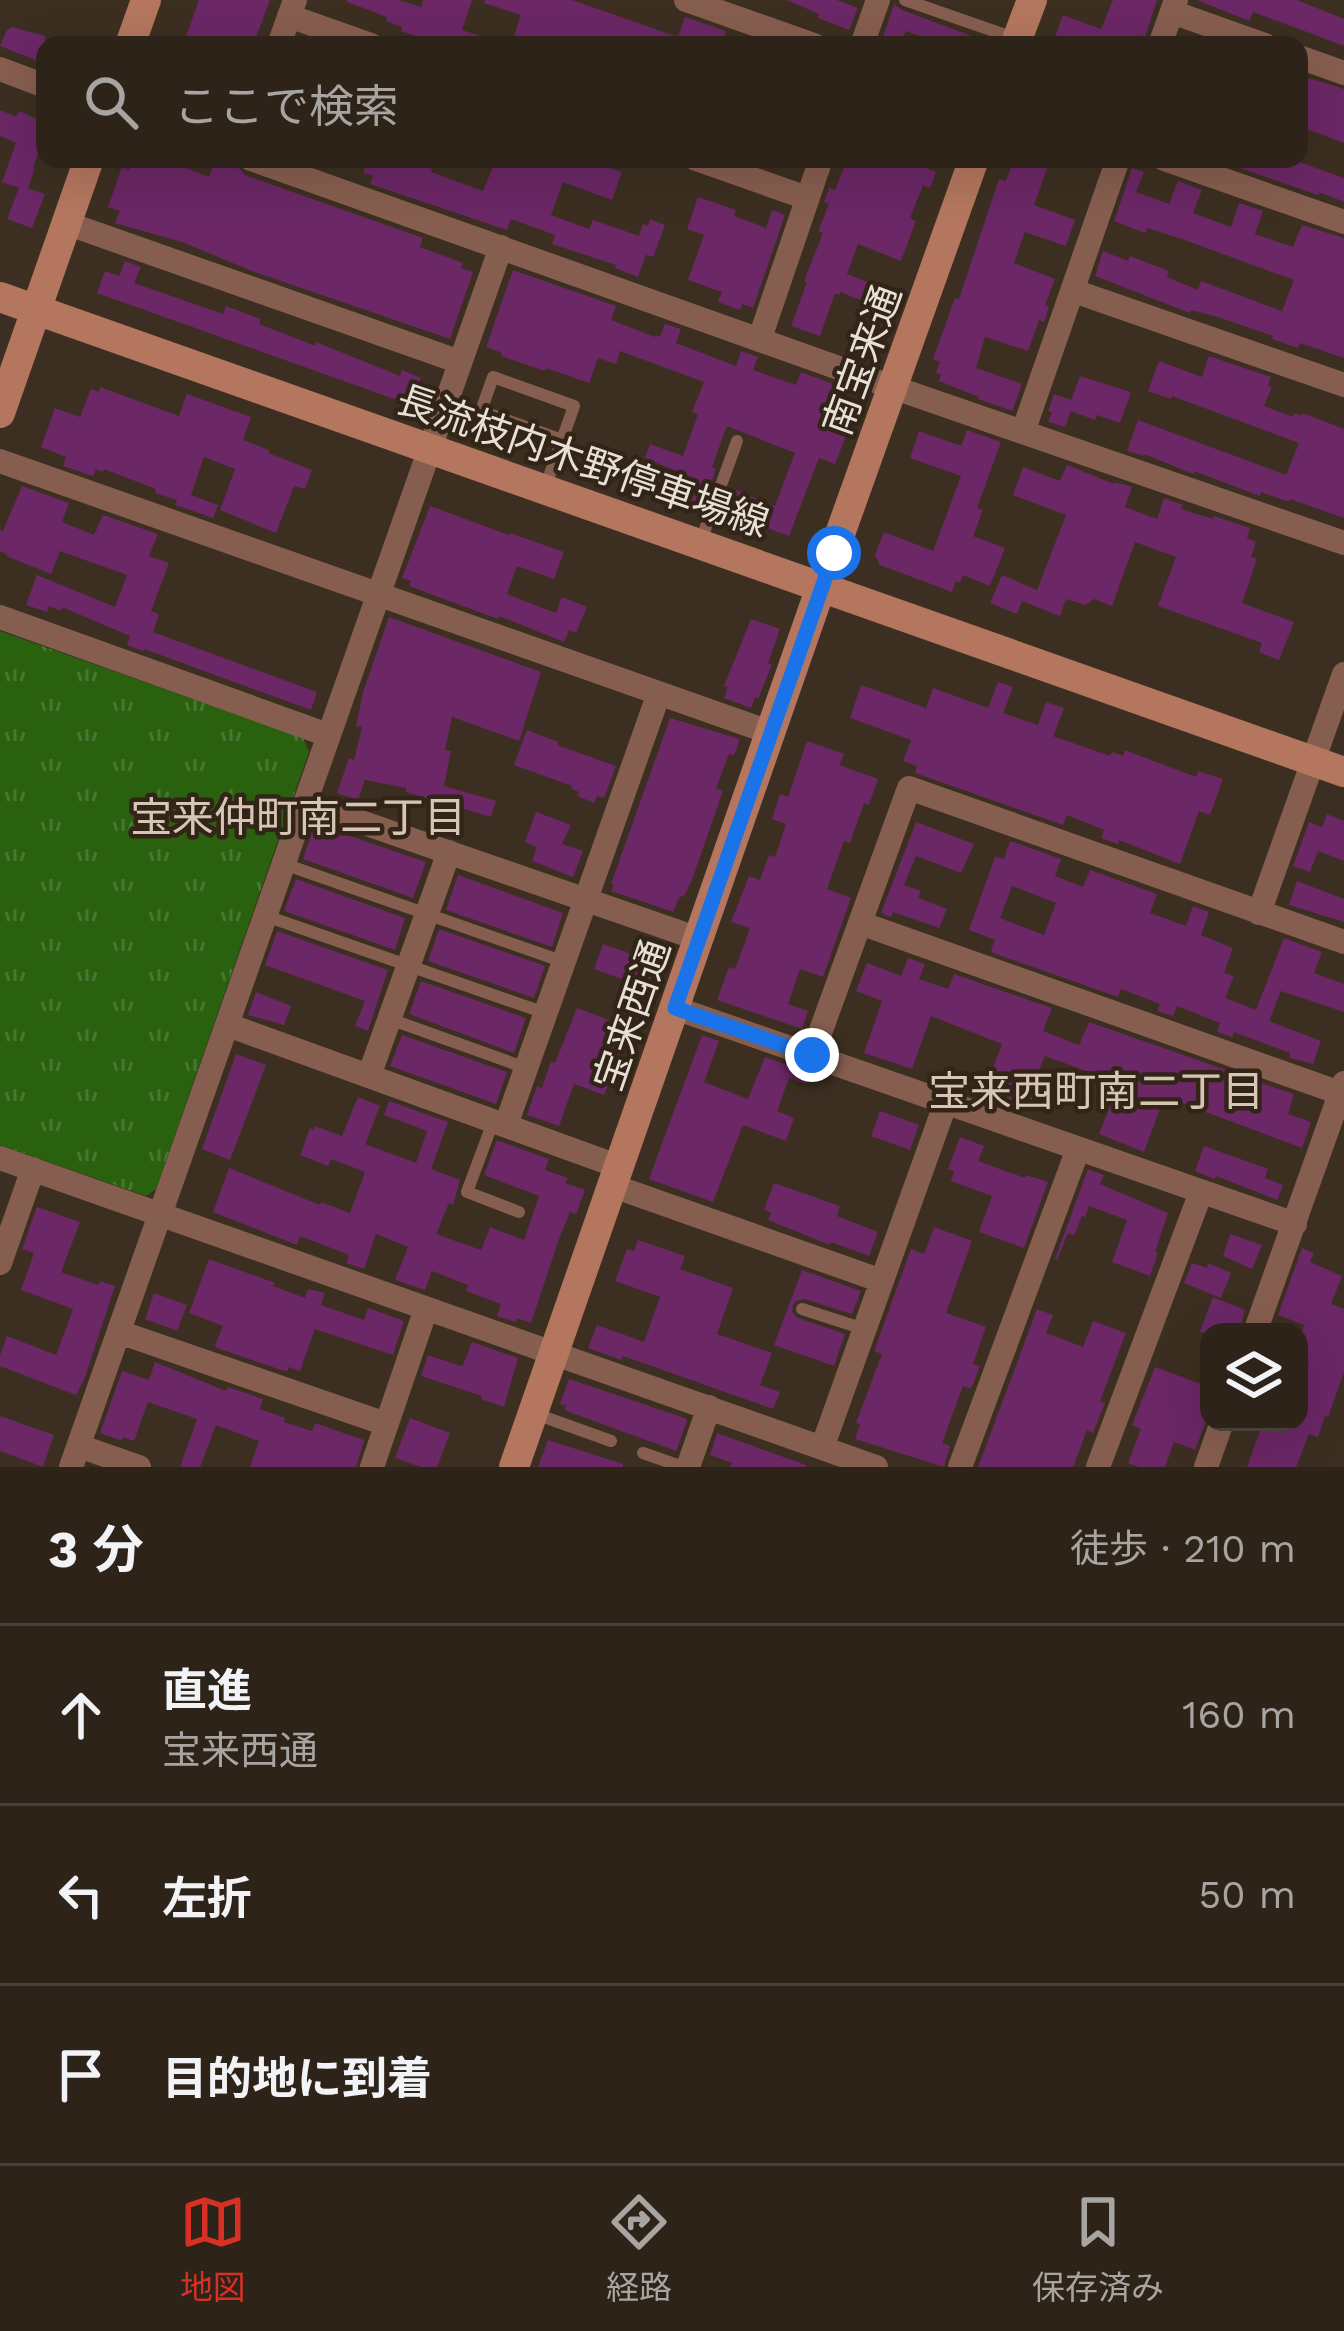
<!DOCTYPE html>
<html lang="ja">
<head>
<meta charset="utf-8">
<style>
  body { margin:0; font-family:"Work Sans","Noto Sans JP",sans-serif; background:#352b22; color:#f1f3f6 }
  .controls { position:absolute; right:36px; bottom:36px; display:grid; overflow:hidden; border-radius:24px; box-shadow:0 12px 48px #0002 }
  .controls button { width:108px; height:108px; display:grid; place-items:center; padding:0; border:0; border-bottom:3px solid #484038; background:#2d2319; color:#f1f3f6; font:60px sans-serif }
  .stop { position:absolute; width:36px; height:36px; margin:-27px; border:9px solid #1a73e8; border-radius:50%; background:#fff }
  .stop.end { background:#1a73e8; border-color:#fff; box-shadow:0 3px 12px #0008 }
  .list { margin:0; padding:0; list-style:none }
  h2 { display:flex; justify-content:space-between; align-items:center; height:156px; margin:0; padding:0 48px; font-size:51px }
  h2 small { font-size:39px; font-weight:400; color:#a7a4a2 }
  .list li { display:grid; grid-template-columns:78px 1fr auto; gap:36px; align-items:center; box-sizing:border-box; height:180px; padding:0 48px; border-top:3px solid #484038 }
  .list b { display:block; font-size:45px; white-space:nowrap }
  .list p { margin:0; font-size:39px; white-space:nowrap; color:#a7a4a2 }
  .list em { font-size:39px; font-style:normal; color:#a7a4a2 }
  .icon { flex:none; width:66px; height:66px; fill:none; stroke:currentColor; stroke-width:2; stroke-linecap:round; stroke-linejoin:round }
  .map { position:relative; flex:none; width:1344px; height:1467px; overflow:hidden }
  .search { position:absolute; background:#2d2319; box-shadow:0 12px 48px #0002; left:36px; right:36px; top:36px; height:132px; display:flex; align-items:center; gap:30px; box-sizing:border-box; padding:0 42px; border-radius:24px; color:#a7a4a2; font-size:45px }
  .sheet { height:696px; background:#2d2319 }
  nav { display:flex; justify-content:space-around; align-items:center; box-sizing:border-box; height:168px; border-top:3px solid #484038; background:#2d2319; font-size:33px; color:#a7a4a2 }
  nav a { display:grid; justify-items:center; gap:6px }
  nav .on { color:#d93025 }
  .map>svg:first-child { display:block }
  .grass { fill:url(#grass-tufts) }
  .building { fill:#6b2766; fill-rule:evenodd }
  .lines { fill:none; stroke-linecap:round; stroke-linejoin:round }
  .lane { stroke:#865e4f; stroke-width:12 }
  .street { stroke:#865e4f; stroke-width:24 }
  .secondary { stroke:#b4765e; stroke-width:30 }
  .route { stroke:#1a73e8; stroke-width:15 }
  .labels { text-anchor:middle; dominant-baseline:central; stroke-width:9; stroke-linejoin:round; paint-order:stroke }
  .street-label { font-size:39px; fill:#e8dfd7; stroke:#322518 }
  .neighbourhood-label { font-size:42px; fill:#d7c6b5; stroke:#322518 }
</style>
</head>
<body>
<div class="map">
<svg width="1344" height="1467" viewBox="0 0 1344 1467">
  <defs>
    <pattern id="grass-tufts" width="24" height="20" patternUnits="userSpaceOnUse" patternTransform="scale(3)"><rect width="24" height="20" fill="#29610f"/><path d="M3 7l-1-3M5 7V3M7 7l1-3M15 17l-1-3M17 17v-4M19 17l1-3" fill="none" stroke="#487731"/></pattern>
  </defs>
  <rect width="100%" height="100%" fill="#3c2f21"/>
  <path class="grass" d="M0,631L303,738L309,752L156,1189L146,1196L0,1145Z"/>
  <path class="building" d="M199,0H270L253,45H183Z
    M347,0H399L421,7L423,0H472L462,30L498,42L497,45H433L434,42L401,31L402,27L386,21L387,17L347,2Z
    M485,0H572L678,37L685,17L726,31L720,45H613L588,37L587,45H511L521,15L484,3Z
    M787,0H837L858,8L849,30L818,18L819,14Z
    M1113,0H1157L1145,37L1141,35L1139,45H1052L1063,15L1101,29Z
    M1197,0H1297L1344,19V46L1253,12L1249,21Z
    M894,4L902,10L996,45H945L906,31L900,45L882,39Z
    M12,27L45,36V64L0,46L7,30Z
    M1309,78L1344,89V143L1299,126V107Z
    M0,110L16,117L19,111L45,122V136L33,167L35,168L28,188L45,194L32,228L7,219L19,188L2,182L16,143L0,136Z
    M133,159H164L209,177L215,159H217L237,166L245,175L423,238L420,247L463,263L461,268L473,272L450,339L252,271L182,242L115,223L120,211L108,207L122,167L129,170Z
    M369,159H405L432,169L431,172L483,191L494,164L498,166L500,159H600L598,164L622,172L612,200L563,182L551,215L589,229L593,220L639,236L643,224L648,226L650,219L665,225L653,257L646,255L638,277L615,268L616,265L552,244L555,235L511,219L507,230L370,184L373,176L363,173Z
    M847,159H924L922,166L936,172L930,188L923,185L910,218L916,221L901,261L858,244L847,274L890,291L884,305L875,302L873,305L840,292L839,295L835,293L820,336L791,326L807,282L804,281L823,233L818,231L829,204L824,202L829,188L835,190Z
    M1014,159H1036L1049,164L1034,205L1075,220L1066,246L1025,232L1014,263L1055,279L1045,305L1049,307L1044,322L1039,320L1028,351L985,337L976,368L1022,384L1012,411L978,399L979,397L939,381L941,375L936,373L940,362L933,359L955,298L959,299L999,179L1006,181Z
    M1214,159H1291L1344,178V202L1319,192L1318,195Z
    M1132,168L1144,172L1136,192L1169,204L1178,181L1202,190L1193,213L1231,227L1239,203L1263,211L1255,234L1293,247L1302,225L1344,238V358L1300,343L1298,348L1272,339L1273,336L1218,317L1191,310L1190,313L1095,276L1103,251L1128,261L1130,256L1169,271L1167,277L1198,290L1201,281L1282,311L1294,280L1179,238L1147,228L1145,233L1114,221Z
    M698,197L736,210L734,216L766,228L772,210L785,215L753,308L742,304L740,310L718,302L722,292L688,280L704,235L687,229Z
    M125,261L141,267L134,283L223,314L226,306L261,319L259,324L306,342L315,346L316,342L400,376L402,370L421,378L411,405L97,293L105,271L119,276Z
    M513,270L616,306L611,320L655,337L656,335L660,337L665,324L681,329L676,343L736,366L741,351L758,357L753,370L796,385L801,372L844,388L829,426L847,433L835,464L819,458L789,536L722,512L731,488L775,506L795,453L727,426L712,467L716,469L702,508L687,502L695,479L645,458L650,444L683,456L698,414L692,412L704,382L620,351L616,364L598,358L589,383L546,368L545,371L501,356L502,353L486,347Z
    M1209,356L1271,377L1268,385L1272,387L1264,406L1293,417L1294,413L1302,416V413L1344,429V518L1290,499L1289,502L1261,492L1260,496L1194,471L1193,474L1144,454V456L1127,451L1138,420L1286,475L1299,443L1172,396L1171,399L1148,391L1159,361L1202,377Z
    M1080,376L1131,392L1120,423L1097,415L1095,420L1071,411L1065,427L1048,422L1052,412L1048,411L1054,394L1071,400Z
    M100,387L179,416L187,394L251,417L243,440L269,450L268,453L312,470L305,489L294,486L276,533L220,510L235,469L204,457L191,495L218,505L213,518L175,505L177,500L155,493L156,489L104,469L103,472L96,469L93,476L63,466L66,457L41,447L55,408L80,417L91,389L99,392Z
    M967,430L1001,442L977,508L983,510L973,536L1005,548L990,586L963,575L960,583L956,581L952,592L880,565L875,555L884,532L933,551L961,476L910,458L919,431L961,446Z
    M1067,465L1114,484L1115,482L1132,487L1125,507L1157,519L1164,498L1183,505L1181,509L1213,519L1214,516L1250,528L1247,538L1256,542L1251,557L1257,559L1242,603L1294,622L1279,660L1259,652L1262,643L1158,606L1176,557L1135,542L1112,606L1094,599L1085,605L1066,599L1060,616L1022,601L1017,614L990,603L1002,575L1037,590L1066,515L1013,495L1023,467L1060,481Z
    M22,486L69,503L62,522L94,535L103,515L158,534L149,556L169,563L151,611L159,614L153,632L317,692L311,710L144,649L143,651L127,645L130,636L62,607L61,611L49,606L47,612L26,605L37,575L115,607L127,575L60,551L51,574L6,556L7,554L0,551V530L3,531Z
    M430,506L509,535L510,533L564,552L554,579L517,566L507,594L556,613L562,597L587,607L576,633L569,630L564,642L499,616L498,619L409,586L411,581L402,578Z
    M389,617L541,672L519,741L452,717L445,750L451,751L444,786L496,801L491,817L406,792V788L365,780L358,800L337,793L349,758L354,760L362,727L356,726L363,692Z
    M751,619L780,629L768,663L772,665L758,699L755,697L751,708L724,698L728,687L724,686Z
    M998,682L1013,687L1003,713L1038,725L1046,702L1064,708L1053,736L1110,756L1112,752L1123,756L1125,750L1196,777L1198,771L1223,779L1210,815L1199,811L1180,864L1119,840L1118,844L1101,838L1104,830L1067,815L1063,825L915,773L917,766L903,761L911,740L850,718L861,685L926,708L933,688L988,708Z
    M670,718L740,739L734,755L729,754L716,788L723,791L693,877L684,897L680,896L673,912L611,891L614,885L611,884Z
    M527,730L558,742L557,745L616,766L604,798L597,796L594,803L577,796L579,792L571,789L572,786L514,765Z
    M807,741L844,754L839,765L878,779L869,805L864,803L850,843L844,841L827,889L851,898L823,977L800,969L788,1004L808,1011L802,1029L717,1000L729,967L735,969L750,928L731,922L749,876L760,880L769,855L775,857L786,824L772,819L780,794L788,797Z
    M536,812L571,825L562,844L583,851L573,877L532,861L537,847L525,842Z
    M1327,814L1344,821V861L1318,851L1310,872L1293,866L1309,822L1322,827Z
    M916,822L974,844L961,873L916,856L904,885L921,891L918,898L947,909L939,928L893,912L891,917L881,913Z
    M315,824L426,862L413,898L303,859Z
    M1010,841L1061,859L1055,876L1083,887L1090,870L1157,894L1150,913L1186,926L1193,906L1209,912L1201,935L1233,948L1224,973L1234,976L1225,998L1256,1010L1284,938L1322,952L1314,973L1344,984V1012L1281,991L1269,1021L1321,1041L1313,1064L1290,1058V1053L1234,1032L1232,1037L1217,1032L1220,1023L1177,1006L1173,1016L1157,1011L1160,1004L1121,989L1118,997L993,953L991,950L995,940L969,930L995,857L1004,859ZM1012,886L1056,903L1044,935L1000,918Z
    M458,875L563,913L552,947L446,910Z
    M296,879L405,918L395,950L284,911Z
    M1297,881L1344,899V922L1289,905Z
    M439,929L545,966L534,998L428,961Z
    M277,931L388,970L368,1031L355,1026L365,1001L265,965Z
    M603,944L656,963L647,988L594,969Z
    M908,958L925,964L919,979L948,989L954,974L1052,1008L1043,1031L1079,1045L1089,1022L1232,1072L1226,1090L1255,1101L1261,1083L1294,1094L1288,1114L1311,1122L1302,1148L1179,1102L1178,1106L1163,1101L1144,1152L1099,1134L1119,1083L1045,1056L1033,1084L1037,1086L1027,1111L983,1094L1002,1044L931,1016L912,1069L864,1053L882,1001L856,991L867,963L901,976Z
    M421,981L526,1018L514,1053L409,1014Z
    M256,992L291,1006L284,1025L248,1015Z
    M577,1008L632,1029L604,1095L574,1084L559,1126L527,1115L537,1086L542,1088L551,1061L555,1063Z
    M402,1035L507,1072L496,1104L390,1066Z
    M702,1035L719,1041L704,1082L748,1099L765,1057L810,1073L806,1084L789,1078L777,1111L794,1118L786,1141L743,1125L713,1202L649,1179Z
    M236,1054L266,1065L230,1160L202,1149Z
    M358,1097L380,1106L365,1144L416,1163L427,1131L384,1115L389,1101L448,1122L431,1169L460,1180L453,1205L449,1203L436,1234L481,1250L490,1227L524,1240L539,1196L484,1175L497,1140L549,1159L545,1170L568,1178L565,1183L585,1190L576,1214L570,1212L559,1239L531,1323L517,1318L516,1322L497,1316L501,1304L466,1291L468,1285L432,1271L425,1290L395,1280L408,1247L376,1234L364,1269L346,1263L349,1255L300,1236L297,1245L213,1212L229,1168L320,1205L321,1202L350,1213L365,1172L331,1159L328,1166L300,1155L310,1128L314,1130L315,1126L342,1136Z
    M880,1111L919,1125L910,1150L871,1136Z
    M960,1137L984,1146L978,1161L1025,1178L1026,1175L1048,1182L1024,1248L979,1232L992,1196L951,1181L954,1171L948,1169Z
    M1204,1146L1268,1169L1265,1178L1283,1185L1277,1200L1216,1176L1215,1179L1195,1171Z
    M1088,1169L1104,1175L1100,1184L1168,1213L1155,1252L1158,1253L1150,1276L1112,1262L1127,1220L1089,1206L1085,1217L1082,1216L1074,1236L1068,1233L1057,1260L1055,1259Z
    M774,1183L840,1206L837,1216L878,1232L869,1256L831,1242L830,1245L768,1220L771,1213L764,1210Z
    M37,1207L80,1222L61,1272L98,1285L100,1281L115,1286L84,1380L76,1395L0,1366V1355L7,1336L56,1355L73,1309L21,1290L34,1253L22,1249Z
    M934,1227L972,1241L946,1313L986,1327L973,1364L980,1366L971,1389L963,1386L942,1443L950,1446L944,1467L855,1439L860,1424L856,1423L882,1354L874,1351L911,1249L924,1254Z
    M1230,1234L1262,1245L1252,1269L1223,1256Z
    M638,1240L685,1256L680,1269L733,1288L717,1334L772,1353L760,1385L780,1392L773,1409L623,1356L621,1360L588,1348L597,1325L644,1342L660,1297L615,1281L627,1249L634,1251Z
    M1302,1248L1314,1253L1310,1262L1342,1276L1331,1304L1344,1309V1372L1328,1417L1325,1416L1318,1437L1309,1434L1296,1467H1247L1263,1422H1299V1395L1309,1364L1299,1361V1341L1304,1325L1278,1315Z
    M209,1259L275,1283L273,1286L305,1298L308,1289L325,1293L321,1305L364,1320L368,1308L404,1321L393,1355L315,1329L300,1371L289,1367L287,1371L281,1370L217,1348L215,1345L223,1326L189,1313Z
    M1192,1263L1207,1268L1208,1263L1231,1273L1221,1298L1184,1283Z
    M802,1270L861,1291L852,1314L804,1299L796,1301L793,1305L792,1312L798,1318L845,1334L834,1366L774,1345Z
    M154,1293L187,1305L177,1331L145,1319Z
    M1213,1297L1245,1310L1239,1332H1200Z
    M1037,1309L1053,1315L1046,1333L1083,1347L1093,1321L1126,1333L1100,1401L1105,1403L1093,1433L1087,1430L1073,1467H978Z
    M472,1342L518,1358L504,1407L481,1399L482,1396L421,1376L428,1355L460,1366L463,1365Z
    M155,1362L226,1391L228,1387L263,1399L260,1409L285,1418L284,1422L312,1431L315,1423L364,1440L356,1467H250L259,1441L216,1425L200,1467H180L197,1419L148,1402L134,1441L123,1437L122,1441L100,1433L122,1371L149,1380Z
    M1155,1367L1209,1387V1413L1195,1450L1174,1442L1165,1467H1139L1128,1463L1141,1429L1132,1425Z
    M569,1379L685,1418L687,1421L676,1451L564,1410L566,1406L560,1404Z
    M0,1416L54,1435L43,1467L0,1451Z
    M410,1418L450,1433L437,1467H421L395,1458Z
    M717,1433L806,1465V1467H730L732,1463L710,1455Z
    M548,1440L623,1464V1467H538Z"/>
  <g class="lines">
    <path class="lane" d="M905,0L1017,39
      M545,488L574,406L493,377L481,411L562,440
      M700,543L737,441
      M284,864L564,962
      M266,916L545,1013
      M390,1019L526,1068
      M493,1122L467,1192L519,1212
      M802,1309L864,1329
      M533,1413L611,1441
      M643,1453L683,1467"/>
    <path class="street" d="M686,0L814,45
      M1172,12L1265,45
      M289,16L371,45
      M279,45L295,0
      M862,45L878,0
      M1160,45L1176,0
      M1299,57L1344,73
      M0,69L45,86
      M251,159L895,388L1344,543
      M696,159L807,198
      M1164,159L1344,222
      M66,223L460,362
      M1074,291L1344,385
      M760,338L821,159
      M1023,432L1118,159
      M0,461L772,733
      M0,617L328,735
      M306,803L699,939
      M1259,913L1344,674
      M860,923L1340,1093
      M675,1008L1295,1224
      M228,1025L620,1167
      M812,1055L909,788L1344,942
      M369,1076L449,852
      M506,1125L659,693
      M0,1158L876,1467
      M613,1186L882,1281
      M0,1263L33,1169
      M119,1332L386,1424
      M1255,1332L1344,1083
      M79,1446L139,1467
      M822,1448L946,1102
      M71,1467L501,247
      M372,1467L426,1309
      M688,1467L709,1407
      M960,1467L1078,1149
      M1098,1467L1201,1192
      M1206,1467L1222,1422"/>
    <path class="secondary" d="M130,45L146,0
      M1015,45L1032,0
      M0,297L1344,772
      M0,413L89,159
      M514,1467L821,587L974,159"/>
  </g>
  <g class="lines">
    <path class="route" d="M812,1055L675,1008L834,553"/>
  </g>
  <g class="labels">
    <g class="street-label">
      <text transform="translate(862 360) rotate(-70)">南宝来通</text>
      <text transform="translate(583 461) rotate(19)">長流枝内木野停車場線</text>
      <text transform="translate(632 1015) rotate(-71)">宝来西通</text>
    </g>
    <g class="neighbourhood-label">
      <text x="298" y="817">宝来仲町南二丁目</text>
      <text x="1096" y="1091">宝来西町南二丁目</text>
    </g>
  </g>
</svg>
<div class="controls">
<button><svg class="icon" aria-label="layers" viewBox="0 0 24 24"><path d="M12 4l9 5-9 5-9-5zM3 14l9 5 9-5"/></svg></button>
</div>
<div class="stop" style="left:834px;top:553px"></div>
<div class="stop end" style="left:812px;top:1055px"></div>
<div class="search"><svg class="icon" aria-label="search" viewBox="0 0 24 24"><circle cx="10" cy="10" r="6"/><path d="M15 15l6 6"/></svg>ここで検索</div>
</div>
<section class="sheet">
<h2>3 分<small>徒歩 · 210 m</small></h2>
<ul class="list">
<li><svg class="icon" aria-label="ahead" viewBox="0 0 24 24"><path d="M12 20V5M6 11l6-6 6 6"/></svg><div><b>直進</b><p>宝来西通</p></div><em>160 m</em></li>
<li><svg class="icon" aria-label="left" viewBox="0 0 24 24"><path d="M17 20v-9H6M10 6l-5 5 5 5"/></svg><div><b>左折</b></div><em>50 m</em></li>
<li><svg class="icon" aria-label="arrive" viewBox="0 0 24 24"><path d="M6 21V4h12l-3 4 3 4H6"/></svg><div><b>目的地に到着</b></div></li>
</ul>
</section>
<nav>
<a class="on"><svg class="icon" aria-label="map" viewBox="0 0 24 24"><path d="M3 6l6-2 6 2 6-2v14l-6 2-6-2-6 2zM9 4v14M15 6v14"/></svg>地図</a>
<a><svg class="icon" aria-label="directions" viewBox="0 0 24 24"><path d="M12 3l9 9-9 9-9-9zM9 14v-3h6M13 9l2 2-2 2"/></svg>経路</a>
<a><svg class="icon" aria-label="saved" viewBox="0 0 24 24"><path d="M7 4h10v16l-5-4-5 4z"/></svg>保存済み</a>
</nav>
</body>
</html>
